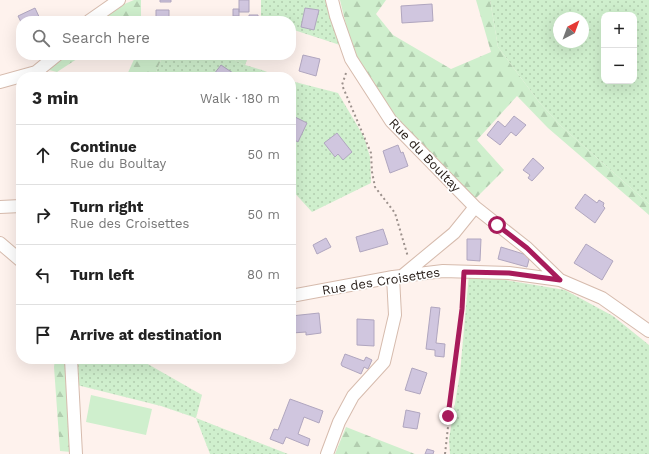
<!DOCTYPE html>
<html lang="en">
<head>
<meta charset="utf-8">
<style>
  body { margin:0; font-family:"Work Sans",sans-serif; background:#f2f2f2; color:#222 }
  .controls { position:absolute; right:12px; top:12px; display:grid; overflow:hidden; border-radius:8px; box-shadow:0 4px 16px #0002 }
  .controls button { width:36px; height:36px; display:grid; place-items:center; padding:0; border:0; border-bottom:1px solid #e0e0e0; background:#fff; color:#222; font:20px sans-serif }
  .compass { position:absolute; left:553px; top:12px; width:36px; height:36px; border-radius:50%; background:#fff; box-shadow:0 4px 16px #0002; rotate:41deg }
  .stop { position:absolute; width:12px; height:12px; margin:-9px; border:3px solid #a81b5b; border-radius:50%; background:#fff }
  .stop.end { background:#a81b5b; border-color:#fff; box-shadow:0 1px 4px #0008 }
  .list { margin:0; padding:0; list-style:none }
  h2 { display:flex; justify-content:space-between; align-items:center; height:52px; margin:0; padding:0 16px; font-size:17px }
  h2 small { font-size:13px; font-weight:400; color:#767676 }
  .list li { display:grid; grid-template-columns:26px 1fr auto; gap:12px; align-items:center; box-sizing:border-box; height:60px; padding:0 16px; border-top:1px solid #e0e0e0 }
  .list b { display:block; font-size:15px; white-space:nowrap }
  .list p { margin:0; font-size:13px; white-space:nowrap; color:#767676 }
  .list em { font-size:13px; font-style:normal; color:#767676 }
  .icon { flex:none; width:22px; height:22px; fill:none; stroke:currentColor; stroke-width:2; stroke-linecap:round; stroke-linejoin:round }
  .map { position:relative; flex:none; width:649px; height:454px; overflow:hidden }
  .search { position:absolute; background:#fff; box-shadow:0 4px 16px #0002; left:16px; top:16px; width:280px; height:44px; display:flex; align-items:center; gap:10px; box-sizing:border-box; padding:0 14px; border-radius:16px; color:#767676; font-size:15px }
  .panel { position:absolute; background:#fff; box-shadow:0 4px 16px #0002; left:16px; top:72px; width:280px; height:292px; border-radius:16px }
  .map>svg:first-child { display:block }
  .grass { fill:url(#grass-dots); fill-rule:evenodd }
  .forest { fill:url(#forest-firs) }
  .pitch { fill:#cfefcd }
  .building { fill:#d0c6df; stroke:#b0a6bf }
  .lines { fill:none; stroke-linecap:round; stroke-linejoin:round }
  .minor-casing { stroke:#d6bbad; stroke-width:14 }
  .path { stroke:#9c918c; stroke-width:2; stroke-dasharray:2 3; stroke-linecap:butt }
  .minor { stroke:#fff; stroke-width:12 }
  .route { stroke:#a81b5b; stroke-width:5 }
  .labels { text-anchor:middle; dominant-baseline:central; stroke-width:3.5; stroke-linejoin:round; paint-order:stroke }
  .street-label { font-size:13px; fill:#2a201b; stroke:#fff }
</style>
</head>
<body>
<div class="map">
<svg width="649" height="454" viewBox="0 0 649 454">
  <defs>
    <pattern id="grass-dots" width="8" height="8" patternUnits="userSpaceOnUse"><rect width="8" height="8" fill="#cfefcd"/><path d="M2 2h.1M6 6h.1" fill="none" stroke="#b2cdaf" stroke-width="1.8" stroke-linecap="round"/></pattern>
    <pattern id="forest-firs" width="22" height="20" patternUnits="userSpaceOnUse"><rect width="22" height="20" fill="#cfefcd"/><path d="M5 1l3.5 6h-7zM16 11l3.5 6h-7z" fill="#b2cdaf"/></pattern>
  </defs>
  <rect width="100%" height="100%" fill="#fef2ed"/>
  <path class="grass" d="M261,0H330L340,45L291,29V21H268L261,19Z
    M490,0H649V204L561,126L539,102L498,47ZM604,15H634V81H604ZM559,18H583V42H559Z
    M163,55H224L245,65L262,70L260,77H154Z
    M291,81L338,93L364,137L370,157L371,183L312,212L291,189Z
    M469,274L565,290L613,316L649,345V454H450L449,439L460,373Z
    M77,359H139L202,395L196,418L288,454H210L196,418L161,406L77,385Z"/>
  <path class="forest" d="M134,0H141V21H99L110,10Z
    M340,0H386L376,14L393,35L451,69L491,52L476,0H490L498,47L539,102L561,126L649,204V215L548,128L517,96L477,140L504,170L475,199L394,120L354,58Z
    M65,55H83L57,72L49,70Z
    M136,55H163L154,77H126Z
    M224,55H249L245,65Z
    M262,70L280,77H260Z
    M55,359H68L71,452L60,451L54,367Z
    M346,427L415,454H335Z"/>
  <path class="pitch" d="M91,395L152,409L146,435L86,422Z"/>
  <path class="building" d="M160,0H171V2H160Z
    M239,0H249V12H239Z
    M432,4L433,21L402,23L401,6Z
    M35,8L41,21L21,22L18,16Z
    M305,8L319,10L314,30L301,27Z
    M233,9H239V16H233Z
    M156,10H169V21H156Z
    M249,15H258V21H242V19H249Z
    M303,55L320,59L316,76L299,71Z
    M221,65L239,77H218L214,74Z
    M291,115L307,123L298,142L291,138Z
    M514,116L526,125L516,136L511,132L500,145L487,135L498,121L505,127Z
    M337,133L352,152L343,160L338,154L335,157L324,143Z
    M398,145L401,153L403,152L408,166L390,173L383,151Z
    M533,158L544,168L532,181L528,178L530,175L523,170Z
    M585,194L597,203L599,200L604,203L603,206L605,208L595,223L575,208Z
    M21,221V233L18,232Z
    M383,229L388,244L360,252L356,237Z
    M326,238L331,247L317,254L313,245Z
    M467,239H481L480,261L467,260Z
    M586,244L613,261L602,280L574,263Z
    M501,247L530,256L527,267L498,259Z
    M431,307L440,308L436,343L445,344L444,357L435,356V350L426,349Z
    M319,313L321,333L306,335V332L292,333L291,316Z
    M357,319L374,320V346L357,345Z
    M345,354L364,361L366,357L372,360L368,369L364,367L361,374L342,366L341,364Z
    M412,368L427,373L420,394L405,390Z
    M290,399L323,411L319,423L304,417L298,434L310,439L308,446L286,437L283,444L270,439L274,429L278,430Z
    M406,410L420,413L417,429L403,427Z
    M427,449L434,451L433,454H425Z"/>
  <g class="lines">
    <g class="minor-casing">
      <path id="minor" d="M332,0L336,16L351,59L391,121L475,207L527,248L560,280
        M89,21L119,0
        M0,82L36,72L57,55
        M0,207L21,206
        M0,243L21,261
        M402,276L454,233L475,207
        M291,296L393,277L443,271L509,273L560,280L602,298L649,331
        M71,359L76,454
        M327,454L339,422L353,396L384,362L395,315L393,277"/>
    </g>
    <path class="path" d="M346,73L342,85L371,153L372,172L375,187L395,213L408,257
      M445,454L464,283"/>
    <use href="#minor" class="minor"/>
  </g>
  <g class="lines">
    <path class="route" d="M448,416L462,309L464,272L509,273L560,280L527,248L497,225"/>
  </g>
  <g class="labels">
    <g class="street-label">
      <text transform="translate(425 155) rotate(46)">Rue du Boultay</text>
      <text transform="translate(381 281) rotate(-9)">Rue des Croisettes</text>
    </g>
  </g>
</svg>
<div class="controls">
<button>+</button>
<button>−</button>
</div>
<svg class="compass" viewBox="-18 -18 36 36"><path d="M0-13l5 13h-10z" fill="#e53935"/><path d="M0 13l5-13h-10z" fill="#767676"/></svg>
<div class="stop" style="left:497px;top:225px"></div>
<div class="stop end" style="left:448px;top:416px"></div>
<div class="search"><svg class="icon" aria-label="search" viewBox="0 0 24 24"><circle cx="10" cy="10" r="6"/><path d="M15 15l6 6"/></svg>Search here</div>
<section class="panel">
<h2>3 min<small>Walk · 180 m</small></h2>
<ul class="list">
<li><svg class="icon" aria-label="ahead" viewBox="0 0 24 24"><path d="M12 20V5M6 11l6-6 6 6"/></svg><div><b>Continue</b><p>Rue du Boultay</p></div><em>50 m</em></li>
<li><svg class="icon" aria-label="right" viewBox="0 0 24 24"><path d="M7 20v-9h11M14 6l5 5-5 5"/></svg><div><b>Turn right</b><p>Rue des Croisettes</p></div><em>50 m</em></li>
<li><svg class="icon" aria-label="left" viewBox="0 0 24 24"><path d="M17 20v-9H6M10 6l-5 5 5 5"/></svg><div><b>Turn left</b></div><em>80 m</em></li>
<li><svg class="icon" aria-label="arrive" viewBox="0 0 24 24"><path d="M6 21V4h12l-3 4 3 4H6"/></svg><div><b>Arrive at destination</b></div></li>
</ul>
</section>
</div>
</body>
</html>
